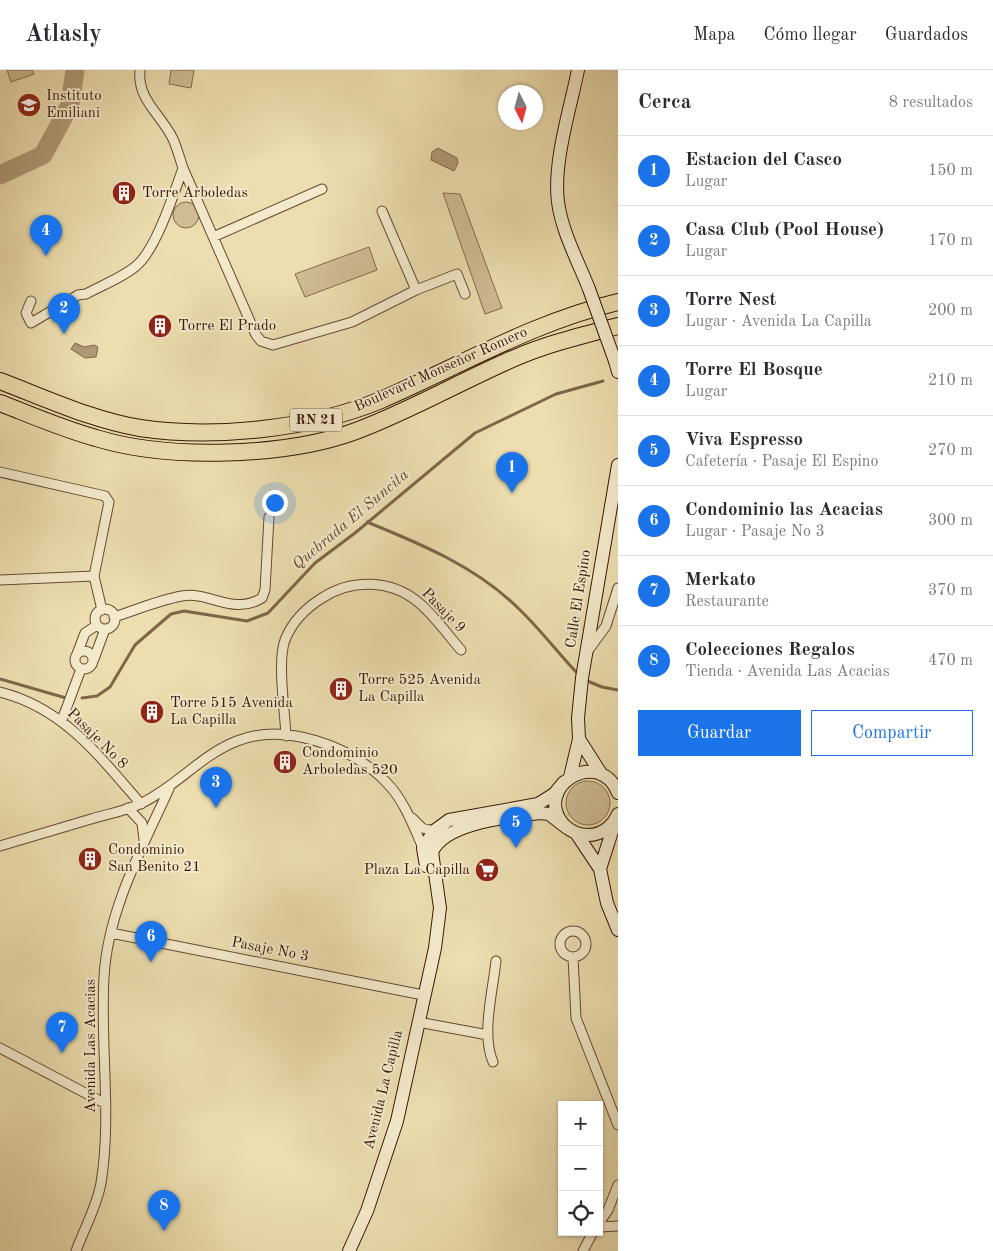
<!DOCTYPE html>
<html lang="es">
<head>
<meta charset="utf-8">
<style>
  body { margin:0; font-family:"Old Standard TT",serif; background:#f2f2f3; color:#2b2b33 }
  .controls { position:absolute; right:15px; bottom:15px; display:grid; overflow:hidden; border-radius:0px; box-shadow:0 1px 4px #0004 }
  .controls button { width:45px; height:45px; display:grid; place-items:center; padding:0; border:0; border-bottom:1px solid #e1e1e2; background:#fff; color:#2b2b33; font:25px sans-serif }
  .compass { position:absolute; left:498px; top:15px; width:45px; height:45px; border-radius:50%; background:#fff; box-shadow:0 1px 4px #0004; rotate:174deg }
  .you { position:absolute; left:274px; top:432px; width:18px; height:18px; margin:-12px; border:4px solid #fff; border-radius:50%; background:#1a73e8; box-shadow:0 0 0 8px #1a73e833 }
  .badge { display:grid; place-items:center; width:32px; height:32px; border-radius:50%; background:#1a73e8; color:#fff; font-size:16px; font-weight:700 }
  .pin { position:absolute; translate:-50% -41px; filter:drop-shadow(0 1px 2px #0008) }
  .pin::after { content:''; position:absolute; top:26px; width:18px; height:15px; background:inherit; clip-path:polygon(0 0,100% 0,50% 100%) }
  .list { margin:0; padding:0; list-style:none }
  h2 { display:flex; justify-content:space-between; align-items:center; height:65px; margin:0; padding:0 20px; font-size:21px }
  h2 small { font-size:16px; font-weight:400; color:#7c7c81 }
  .list li { display:grid; grid-template-columns:32px 1fr auto; gap:15px; align-items:center; box-sizing:border-box; height:70px; padding:0 20px; border-top:1px solid #e1e1e2 }
  .list b { display:block; font-size:19px; white-space:nowrap }
  .list p { margin:0; font-size:16px; white-space:nowrap; color:#7c7c81 }
  .list em { font-size:16px; font-style:normal; color:#7c7c81 }
  .actions { display:flex; gap:10px; padding:15px 20px }
  .actions a { flex:1; padding:11px 0; border:1px solid #1a73e8; border-radius:0px; text-align:center; font-size:18px; color:#1a73e8 }
  .actions .main { background:#1a73e8; color:#fff }
  .icon { flex:none; width:28px; height:28px; fill:none; stroke:currentColor; stroke-width:2; stroke-linecap:round; stroke-linejoin:round }
  .map { position:relative; flex:none; width:618px; height:1181px; overflow:hidden }
  header { display:flex; align-items:center; gap:30px; box-sizing:border-box; height:70px; padding:0 25px; background:#fff; border-bottom:1px solid #e1e1e2 }
  header strong { font-size:24px }
  nav { display:flex; gap:28px; margin-inline-start:auto; font-size:18px }
  main { display:flex }
  aside { flex:1; background:#fff }
  .map>svg:first-child { display:block }
  .green { fill:#cebc93; stroke:#84694e }
  .water { fill:#af9a76; stroke:#80654a }
  .lines { fill:none; stroke-linecap:round; stroke-linejoin:round }
  .stream { stroke:#80654a; stroke-width:3 }
  .river { stroke:#af9a76; stroke-width:19 }
  .street-casing { stroke:#664832; stroke-width:11 }
  .secondary-casing { stroke:#391608; stroke-width:14 }
  .highway-casing { stroke:#391608; stroke-width:18 }
  .street { stroke:#f3eacb; stroke-width:9 }
  .secondary { stroke:#f3eacb; stroke-width:12 }
  .highway { stroke:#ecdeaf; stroke-width:16 }
  .secondary-bridge-casing { stroke:#391608; stroke-width:14; stroke-linecap:butt }
  .secondary-bridge { stroke:#f3eacb; stroke-width:12 }
  .labels { text-anchor:middle; dominant-baseline:central; stroke-width:4; stroke-linejoin:round; paint-order:stroke }
  .shield { fill:#f3eacb; stroke:#715642; stroke-width:1 }
  .shield-label { font-size:14px; font-weight:bold; fill:#391608 }
  .poi-label { font-size:15px; fill:#391608; stroke:#f3eacb; text-anchor:start }
  .street-label { font-size:15px; fill:#391608; stroke:#f3eacb }
  .water-label { font-size:16px; font-style:italic; fill:#684b34; stroke:#f3eacb }
</style>
</head>
<body>
<header>
<strong>Atlasly</strong>
<nav><a>Mapa</a><a>Cómo llegar</a><a>Guardados</a></nav>
</header>
<main>
<div class="map">
<svg width="618" height="1181" viewBox="0 0 618 1181">
  <rect width="100%" height="100%" fill="#ecdeaf"/>
  <filter id="stains"><feTurbulence type="fractalNoise" baseFrequency=".004" numOctaves="4"/><feColorMatrix values="0 0 0 0 .2 0 0 0 0 .09 0 0 0 0 .02 0 0 0 .5 -.17"/></filter>
  <radialGradient id="worn" r=".72"><stop offset=".6" stop-color="#630" stop-opacity="0"/><stop offset="1" stop-color="#630" stop-opacity=".3"/></radialGradient>
  <path class="green" d="M7,0H32L34,4L11,12Z
    M171,0H194L191,18L169,14Z
    M443,123L460,124L502,238L485,244Z
    M173 145a13 13 0 1 1 26 0a13 13 0 1 1-26 0Z
    M369,177L377,200L305,227L295,204Z
    M566 733a22 22 0 1 1 44 0a22 22 0 1 1-44 0Z"/>
  <path class="water" d="M438,78L457,88L458,93L454,101L431,90L432,82Z
    M75,273L84,277L94,275L98,277L96,287L85,288L71,279Z"/>
  <g class="lines">
    <path class="stream" d="M367,452C421,474 477,497 519,539C540,559 558,583 578,604
      M0,609L66,628
      M585,610L602,617L618,620
      M82,628L97,626L110,617L135,575L171,544L184,541L247,551L268,543L315,493L355,463L475,363L556,324L603,311"/>
    <path class="river" d="M0,105L43,85L70,35L75,0"/>
    <g class="street-casing">
      <path id="street" d="M140,0C137,30 161,44 173,69C177,78 180,89 183,98
        M382,141L416,220
        M213,167L322,119
        M31,231L26,243L31,253L78,225L86,224C102,215 122,208 136,196C156,180 174,123 183,98L256,265L261,271L273,275L352,252L416,220L457,204L465,224
        M0,402L105,426L109,432L94,506L102,540
        M0,510L94,506
        M95 549a10 10 0 1 1 20 0a10 10 0 1 1-20 0Z
        M114,547C136,540 159,530 182,526C210,521 232,546 262,528L265,520L269,447
        M75 590a9 9 0 1 1 18 0a9 9 0 1 1-18 0Z
        M587,582L606,556L618,518
        M77,584L85,563L97,555
        M94,589L105,559
        M0,622C64,638 99,686 141,734
        M62,650L81,599
        M286,666C285,642 277,591 285,570C292,552 306,538 322,528C351,509 390,509 418,532C434,545 447,564 461,580
        M128,738L142,753L144,770
        M412,748L422,758L434,761
        M0,776C30,767 61,758 91,749C108,744 126,741 142,733C177,716 201,685 237,671C285,652 351,676 386,712C404,730 413,755 423,778
        M560 874a13 13 0 1 1 26 0a13 13 0 1 1-26 0Z
        M111,863L423,925
        M573,887L576,948L618,1055
        M418,952L488,965
        M0,978L106,1034
        M493,992C481,965 493,920 496,891
        M599,1153L608,1140L618,1115
        M599,1157L618,1156
        M76,1181C84,1159 97,1136 101,1113C112,1045 100,976 104,908C107,842 142,778 169,719
        M583,1181L593,1162"/>
    </g>
    <g class="secondary-casing">
      <path id="secondary" d="M578,0C570,40 553,92 558,132C562,162 578,191 589,219
        M615,291L618,302
        M579,669L602,705
        M570,707L579,669L578,648L582,608L618,395
        M618,723C599,675 531,718 564,755C570,761 579,765 588,765C602,765 613,756 618,744
        M576,763L600,799L607,833L618,860
        M426,796L423,778L434,761L449,750L538,734L554,724L564,712
        M600,799L615,752
        M349,1181L367,1141L397,1051L435,878L440,838L432,782C445,752 510,747 540,743L549,744L567,758"/>
    </g>
    <g class="highway-casing">
      <path id="highway" d="M0,311C45,328 92,350 140,358C214,369 312,359 381,330C460,296 533,252 618,232
        M0,333C31,345 63,359 96,368C167,390 286,387 356,361C412,340 463,310 517,287C550,273 584,265 618,256"/>
    </g>
    <use href="#street" class="street"/>
    <use href="#secondary" class="secondary"/>
    <use href="#highway" class="highway"/>
    <g class="secondary-bridge-casing">
      <path id="secondary-bridge" d="M589,219L615,291"/>
    </g>
    <use href="#secondary-bridge" class="secondary-bridge"/>
  </g>
  <defs>
    <g id="school-disc" transform="scale(1.25)"><circle r="9.5" fill="#8f2418" stroke="#f3eacb"/><path d="M0-5L7-2L0 1L-7-2ZM-4 1L0 2.5L4 1V4Q0 6-4 4Z" fill="#fff"/></g>
    <g id="building-disc" transform="scale(1.25)"><circle r="9.5" fill="#8f2418" stroke="#f3eacb"/><path d="M-4-6H4V6H1V3H-1V6H-4ZM-2.5-4.3h1.7v1.8h-1.7ZM.8-4.3h1.7v1.8H.8ZM-2.5-1h1.7V.8h-1.7ZM.8-1h1.7V.8H.8Z" fill="#fff"/></g>
    <g id="supermarket-disc" transform="scale(1.25)"><circle r="9.5" fill="#8f2418" stroke="#f3eacb"/><path d="M-6-5.5h2.5l.6 2H6L4.5 2H-2.5L-4.4-4H-6ZM-1.5 3.2a1.3 1.3 0 1 0 .1 0ZM3 3.2a1.3 1.3 0 1 0 .1 0Z" fill="#fff"/></g>
  </defs>
  <g fill-rule="evenodd">
    <use href="#school-disc" x="29" y="35"/>
    <use href="#building-disc" x="124" y="123"/>
    <use href="#building-disc" x="160" y="256"/>
    <use href="#building-disc" x="341" y="619"/>
    <use href="#building-disc" x="152" y="642"/>
    <use href="#building-disc" x="285" y="692"/>
    <use href="#building-disc" x="90" y="789"/>
    <use href="#supermarket-disc" x="487" y="800"/>
  </g>
  <g class="labels">
    <rect class="shield" x="290" y="338.5" width="52" height="23" rx="4"/>
    <g class="shield-label">
      <text x="316" y="350">RN 21</text>
    </g>
    <g class="poi-label">
      <text x="46" y="26">Instituto<tspan x="46" dy="17">Emiliani</tspan></text>
      <text x="142" y="123">Torre Arboledas</text>
      <text x="178" y="256">Torre El Prado</text>
      <text x="358" y="610">Torre 525 Avenida<tspan x="358" dy="17">La Capilla</tspan></text>
      <text x="170" y="633">Torre 515 Avenida<tspan x="170" dy="17">La Capilla</tspan></text>
      <text x="302" y="683">Condominio<tspan x="302" dy="17">Arboledas 520</tspan></text>
      <text x="108" y="780">Condominio<tspan x="108" dy="17">San Benito 21</tspan></text>
      <text x="470" y="800" text-anchor="end">Plaza La Capilla</text>
    </g>
    <g class="street-label">
      <text transform="translate(441 300) rotate(-24)">Boulevard Monseñor Romero</text>
      <text transform="translate(579 529) rotate(-81)">Calle El Espino</text>
      <text transform="translate(443 541) rotate(46)">Pasaje 9</text>
      <text transform="translate(97 669) rotate(45)">Pasaje No 8</text>
      <text transform="translate(270 880) rotate(11)">Pasaje No 3</text>
      <text transform="translate(91 976) rotate(-90)">Avenida Las Acacias</text>
      <text transform="translate(384 1020) rotate(-76)">Avenida La Capilla</text>
    </g>
    <g class="water-label">
      <text transform="translate(351 450) rotate(-40)">Quebrada El Suncita</text>
    </g>
  </g>
  <rect width="100%" height="100%" filter="url(#stains)"/>
  <rect width="100%" height="100%" fill="url(#worn)"/>
</svg>
<div class="controls">
<button>+</button>
<button>−</button>
<button><svg class="icon" aria-label="locate" viewBox="0 0 24 24"><circle cx="12" cy="12" r="6"/><path d="M12 2v4M12 18v4M2 12h4M18 12h4"/></svg></button>
</div>
<svg class="compass" viewBox="-18 -18 36 36"><path d="M0-13l5 13h-10z" fill="#e53935"/><path d="M0 13l5-13h-10z" fill="#7c7c81"/></svg>
<div class="you"></div>
<div class="pin badge" style="left:512px;top:423px">1</div>
<div class="pin badge" style="left:64px;top:264px">2</div>
<div class="pin badge" style="left:216px;top:738px">3</div>
<div class="pin badge" style="left:46px;top:186px">4</div>
<div class="pin badge" style="left:516px;top:778px">5</div>
<div class="pin badge" style="left:151px;top:892px">6</div>
<div class="pin badge" style="left:62px;top:983px">7</div>
<div class="pin badge" style="left:164px;top:1161px">8</div>
</div>
<aside>
<h2>Cerca<small>8 resultados</small></h2>
<ul class="list">
<li><span class="badge">1</span><div><b>Estacion del Casco</b><p>Lugar</p></div><em>150 m</em></li>
<li><span class="badge">2</span><div><b>Casa Club (Pool House)</b><p>Lugar</p></div><em>170 m</em></li>
<li><span class="badge">3</span><div><b>Torre Nest</b><p>Lugar · Avenida La Capilla</p></div><em>200 m</em></li>
<li><span class="badge">4</span><div><b>Torre El Bosque</b><p>Lugar</p></div><em>210 m</em></li>
<li><span class="badge">5</span><div><b>Viva Espresso</b><p>Cafetería · Pasaje El Espino</p></div><em>270 m</em></li>
<li><span class="badge">6</span><div><b>Condominio las Acacias</b><p>Lugar · Pasaje No 3</p></div><em>300 m</em></li>
<li><span class="badge">7</span><div><b>Merkato</b><p>Restaurante</p></div><em>370 m</em></li>
<li><span class="badge">8</span><div><b>Colecciones Regalos</b><p>Tienda · Avenida Las Acacias</p></div><em>470 m</em></li>
</ul>
<div class="actions"><a class="main">Guardar</a><a>Compartir</a></div>
</aside>
</main>
</body>
</html>
